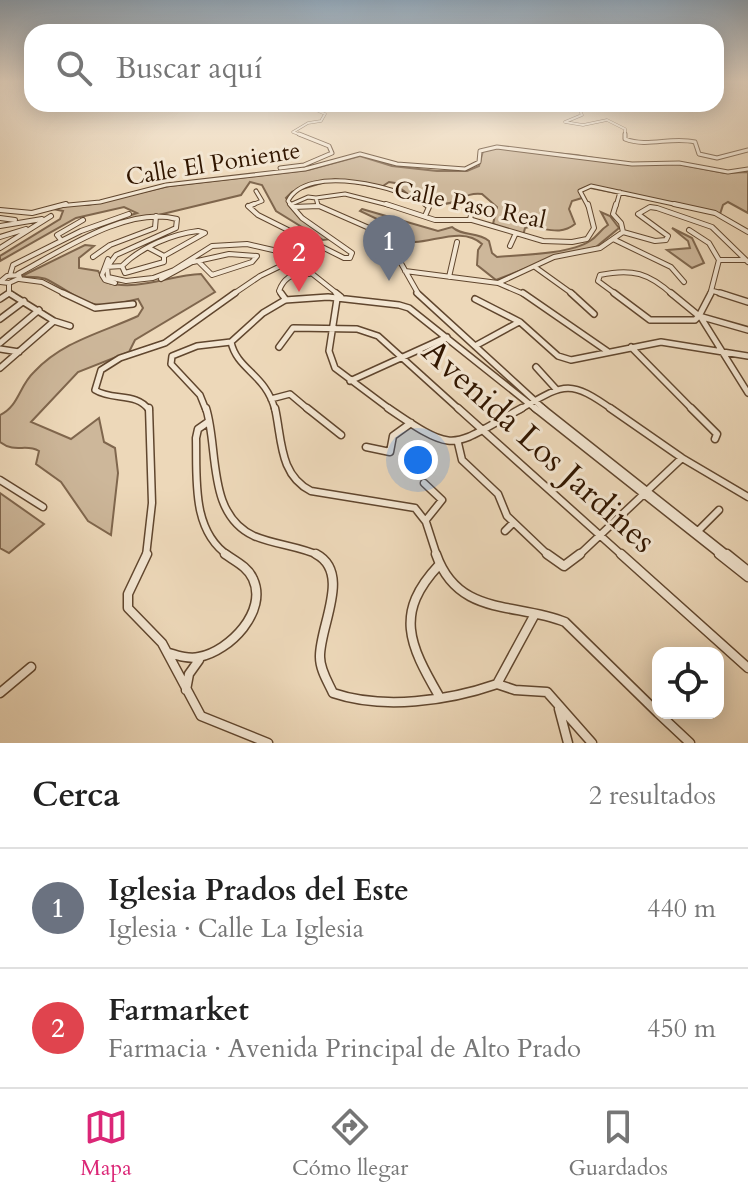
<!DOCTYPE html>
<html lang="es">
<head>
<meta charset="utf-8">
<style>
  body { margin:0; font-family:Cardo,serif; background:#f6f6f6; color:#222 }
  .controls { position:absolute; right:24px; bottom:24px; display:grid; overflow:hidden; border-radius:16px; box-shadow:0 4px 20px #0003 }
  .controls button { width:72px; height:72px; display:grid; place-items:center; padding:0; border:0; border-bottom:2px solid #e0e0e0; background:#fff; color:#222; font:40px sans-serif }
  .you { position:absolute; left:418px; top:460px; width:28px; height:28px; margin:-20px; border:6px solid #fff; border-radius:50%; background:#1a73e8; box-shadow:0 0 0 12px #1a73e833 }
  .badge { display:grid; place-items:center; width:52px; height:52px; border-radius:50%; background:#db2777; color:#fff; font-size:26px; font-weight:700 }
  .pin { position:absolute; translate:-50% -66px; filter:drop-shadow(0 2px 4px #0008) }
  .pin::after { content:''; position:absolute; top:42px; width:28px; height:24px; background:inherit; clip-path:polygon(0 0,100% 0,50% 100%) }
  .list { margin:0; padding:0; list-style:none }
  h2 { display:flex; justify-content:space-between; align-items:center; height:104px; margin:0; padding:0 32px; font-size:34px }
  h2 small { font-size:26px; font-weight:400; color:#767676 }
  .list li { display:grid; grid-template-columns:52px 1fr auto; gap:24px; align-items:center; box-sizing:border-box; height:120px; padding:0 32px; border-top:2px solid #e0e0e0 }
  .list b { display:block; font-size:30px; white-space:nowrap }
  .list p { margin:0; font-size:26px; white-space:nowrap; color:#767676 }
  .list em { font-size:26px; font-style:normal; color:#767676 }
  .icon { flex:none; width:44px; height:44px; fill:none; stroke:currentColor; stroke-width:2; stroke-linecap:round; stroke-linejoin:round }
  .map { position:relative; flex:none; width:748px; height:743px; overflow:hidden }
  .search { position:absolute; background:#fff; box-shadow:0 4px 20px #0003; left:24px; right:24px; top:24px; height:88px; display:flex; align-items:center; gap:20px; box-sizing:border-box; padding:0 28px; border-radius:24px; color:#767676; font-size:30px }
  .sheet { height:344px; background:#fff }
  nav { display:flex; justify-content:space-around; align-items:center; box-sizing:border-box; height:112px; border-top:2px solid #e0e0e0; background:#fff; font-size:22px; color:#767676 }
  nav a { display:grid; justify-items:center; gap:4px }
  nav .on { color:#db2777 }
  .map>svg:first-child { display:block }
  .green { fill:#cdb79a; stroke:#7f664d; stroke-width:2 }
  .lines { fill:none; stroke-linecap:round; stroke-linejoin:round }
  .minor-far5-casing { stroke:#60462e; stroke-width:3 }
  .minor-far4-casing { stroke:#60462e; stroke-width:5 }
  .minor-far3-casing { stroke:#60462e; stroke-width:6 }
  .minor-far2-casing { stroke:#60462e; stroke-width:8 }
  .minor-far1-casing { stroke:#60462e; stroke-width:9 }
  .minor-casing { stroke:#60462e; stroke-width:11 }
  .minor-far5 { stroke:#f3e6d2; stroke-width:2 }
  .minor-far4 { stroke:#f3e6d2; stroke-width:3 }
  .minor-far3 { stroke:#f3e6d2; stroke-width:4 }
  .minor-far2 { stroke:#f3e6d2; stroke-width:5 }
  .minor-far1 { stroke:#f3e6d2; stroke-width:6 }
  .minor { stroke:#f3e6d2; stroke-width:8 }
  .labels { text-anchor:middle; dominant-baseline:central; stroke-width:6; stroke-linejoin:round; paint-order:stroke }
  .far-street-label { font-size:24px; fill:#311600; stroke:#f3e6d2 }
  .near-street-label { font-size:34px; fill:#311600; stroke:#f3e6d2 }
</style>
</head>
<body>
<div class="map">
<svg width="748" height="743" viewBox="0 0 748 743">
  <rect width="100%" height="100%" fill="#edd8b9"/>
  <filter id="stains"><feTurbulence type="fractalNoise" baseFrequency=".0025" numOctaves="4"/><feColorMatrix values="0 0 0 0 .2 0 0 0 0 .09 0 0 0 0 .02 0 0 0 .5 -.17"/></filter>
  <radialGradient id="worn" r=".72"><stop offset=".6" stop-color="#630" stop-opacity="0"/><stop offset="1" stop-color="#630" stop-opacity=".3"/></radialGradient>
  <path class="green" d="M496,148L576,155L635,165L673,163L725,173L748,172V213L728,202L723,205L720,214L586,187L579,190L582,198L572,201L569,209L575,224C560,236 547,228 529,227L525,228L523,236L493,224L497,207L482,194C470,193 466,196 456,201C435,210 409,199 395,183L389,182L380,188L335,179L292,192L286,198L298,216L330,239L323,240L276,211L262,185L250,182L241,195L113,226L107,223L137,213L124,207L76,218L0,261V256L60,219L63,211L53,209L65,205H88L169,186L308,170L360,156L392,166L437,171H467L479,166L483,151Z
    M362,209L438,231L452,227C463,237 477,231 489,241L492,253L497,257C522,255 570,254 590,241C598,236 600,230 608,225L601,212L610,216L619,228L596,247L557,256L496,280L477,265L478,250L482,244C464,227 436,241 415,242L392,226L360,211Z
    M672,228L692,238L704,263L692,268L667,250L690,248L688,241Z
    M85,245L94,246L79,258V268L98,271L105,282C138,292 169,275 201,274L215,292L135,340L129,352L78,372L31,422L71,439L99,418L104,442L115,448L118,473L111,535L88,521L61,482L36,464L39,451C25,443 16,454 0,442V415C19,406 19,386 34,372C63,341 101,333 138,316L143,308L138,299C87,312 90,303 48,280C40,276 31,278 22,276Z
    M0,493L44,524L9,553L0,548Z"/>
  <g class="lines">
    <g class="minor-far5-casing">
      <path id="minor-far5" d="M303,104L325,114L321,121L308,123L293,132L304,136
        M577,104L582,115L565,122L583,125L607,120L625,129V136"/>
    </g>
    <g class="minor-far4-casing">
      <path id="minor-far4" d="M625,134V139C648,148 671,136 695,142L699,154L717,158L748,150
        M280,168L304,165L332,153L329,146L299,134
        M292,204L308,197L316,198
        M318,205L316,198L345,194L392,206
        M58,206L100,202L166,185L305,169L360,154L397,164L465,169L479,162L480,151L497,147L632,164L679,163L728,172L748,169
        M249,206L262,201L256,191
        M292,206L288,201C307,163 401,187 428,206
        M588,206L580,191L591,186L683,206
        M616,206L620,192"/>
    </g>
    <g class="minor-far3-casing">
      <path id="minor-far3" d="M386,204L435,220H472L543,241L572,242L587,239L594,228L588,204
        M425,204L429,207L425,216
        M674,204L715,213L748,232
        M248,206L258,215L344,258H350L352,253L302,218L290,204
        M249,206L254,204
        M293,207L319,206L385,235L419,295
        M0,210L32,213L66,204
        M0,218L15,220
        M470,219L474,205
        M0,226L42,219
        M689,230L709,243L719,260L710,295
        M198,231L205,233L164,256V262L125,273L122,266C141,247 172,234 198,231Z
        M623,232L655,241L666,240L668,236L638,214L650,207L657,208L712,227L748,262
        M0,237L26,229
        M613,239L671,267L684,282
        M61,240L57,235L83,220
        M510,246L515,235
        M0,248L51,216
        M149,248L164,256
        M275,251L299,268L293,274
        M93,257L110,245L155,228L156,216
        M108,259L102,275L105,280L115,283
        M719,260H746
        M193,262L229,254L257,256L252,262L212,275L199,262
        M106,267L122,266
        M535,267L574,295
        M405,271L498,283L526,295
        M18,274C61,251 128,205 177,219L176,228L116,255L107,267L108,277L126,281L153,278L174,270L212,246L247,244L286,253L339,295
        M10,275L13,265L81,231L129,214
        M19,275L20,278L9,283L0,282L7,276Z
        M449,277L457,242
        M19,279L42,282L67,295
        M161,279L194,261
        M9,283V293L13,295
        M498,283L554,257L600,248L623,232L621,223L613,214L616,204
        M713,291L727,295
        M6,295L9,293
        M232,295L260,276L295,259
        M282,295L279,291C284,277 294,272 309,274
        M617,295L598,281L600,275C632,268 649,273 673,295"/>
    </g>
    <g class="minor-far2-casing">
      <path id="minor-far2" d="M9,293L54,321L70,326
        M63,293L95,308L133,304
        M281,293L286,300
        M336,293L341,297
        M417,293L545,410
        M523,293L607,351
        M571,293L594,314
        M614,293L650,320H695L699,316
        M671,293L699,316
        M720,293L748,302
        M0,299L9,293
        M337,299L329,351L335,368L391,410
        M475,299L520,322L558,356L571,360L661,342L748,356
        M699,316L748,330
        M699,316L711,293
        M700,316L748,393
        M0,319L24,301
        M0,343L39,310
        M475,346L519,322
        M279,347L293,328L357,329L378,336L460,410
        M631,347L693,410
        M0,349L19,352
        M536,367L556,389
        M0,368L54,321
        M350,381L447,337
        M271,399L290,394L309,410
        M149,410C137,392 112,401 95,390L101,370L120,358L165,343L235,293
        M206,410L200,395L171,364L172,356L197,346L231,342
        M275,410C266,374 237,370 231,342L263,313L285,300L328,297L399,305L409,308L537,410
        M519,410C564,384 568,378 613,410"/>
    </g>
    <g class="minor-far1-casing">
      <path id="minor-far1" d="M206,408C219,449 206,514 254,536C275,545 299,546 320,556
        M275,408C282,439 279,475 311,491L415,508L426,522L437,556
        M307,408L341,435
        M388,408C458,456 450,447 522,408
        M458,408L623,556
        M535,408L722,556
        M542,408L729,556
        M610,408L682,458L748,497
        M691,408L717,434L715,439
        M208,422L198,429L196,438C197,478 191,531 229,556
        M458,443L462,460L498,494L507,516L549,556
        M366,447L390,452L393,436L411,423
        M0,480L43,507
        M424,483L442,500L426,520
        M505,531L513,523
        M698,531L719,510
        M146,556L152,503L149,408
        M578,556L682,458"/>
    </g>
    <g class="minor-casing">
      <path id="minor" d="M147,554L128,594V608L162,643L201,716L268,743
        M316,554C352,573 319,627 320,657C320,670 328,682 333,693C383,710 448,701 497,684
        M436,554C458,617 515,602 565,622L658,713
        M547,554L564,566L580,554
        M621,554L748,668
        M719,554L748,577
        M727,554L748,571
        M439,565C394,613 409,644 439,696
        M169,653C179,656 189,659 199,657C230,651 268,611 253,579C248,567 235,561 225,554
        M497,684L515,690L547,692L592,743
        M497,684L535,614
        M186,690L189,674L199,660
        M0,693L31,667
        M559,709L568,743
        M658,713L690,743"/>
    </g>
    <use href="#minor-far5" class="minor-far5"/>
    <use href="#minor-far4" class="minor-far4"/>
    <use href="#minor-far3" class="minor-far3"/>
    <use href="#minor-far2" class="minor-far2"/>
    <use href="#minor-far1" class="minor-far1"/>
    <use href="#minor" class="minor"/>
  </g>
  <linearGradient id="sky" x2="0" y2="1"><stop stop-color="#90a8bc"/><stop offset="0.44" stop-color="#f7ede0"/><stop offset="1" stop-color="#f7ede0" stop-opacity="0"/></linearGradient>
  <rect width="748" height="185" fill="url(#sky)"/>
  <g class="labels">
    <g class="far-street-label">
      <text transform="translate(213 164) rotate(-9)">Calle El Poniente</text>
      <text transform="translate(470 205) rotate(12)">Calle Paso Real</text>
    </g>
    <g class="near-street-label">
      <text transform="translate(539 446) rotate(42)">Avenida Los Jardines</text>
    </g>
  </g>
  <rect width="100%" height="100%" filter="url(#stains)"/>
  <rect width="100%" height="100%" fill="url(#worn)"/>
</svg>
<div class="controls">
<button><svg class="icon" aria-label="locate" viewBox="0 0 24 24"><circle cx="12" cy="12" r="6"/><path d="M12 2v4M12 18v4M2 12h4M18 12h4"/></svg></button>
</div>
<div class="you"></div>
<div class="pin badge" style="left:389px;top:281px;background:#6b7280">1</div>
<div class="pin badge" style="left:299px;top:292px;background:#e0444e">2</div>
<div class="search"><svg class="icon" aria-label="search" viewBox="0 0 24 24"><circle cx="10" cy="10" r="6"/><path d="M15 15l6 6"/></svg>Buscar aquí</div>
</div>
<section class="sheet">
<h2>Cerca<small>2 resultados</small></h2>
<ul class="list">
<li><span class="badge" style="background:#6b7280">1</span><div><b>Iglesia Prados del Este</b><p>Iglesia · Calle La Iglesia</p></div><em>440 m</em></li>
<li><span class="badge" style="background:#e0444e">2</span><div><b>Farmarket</b><p>Farmacia · Avenida Principal de Alto Prado</p></div><em>450 m</em></li>
</ul>
</section>
<nav>
<a class="on"><svg class="icon" aria-label="map" viewBox="0 0 24 24"><path d="M3 6l6-2 6 2 6-2v14l-6 2-6-2-6 2zM9 4v14M15 6v14"/></svg>Mapa</a>
<a><svg class="icon" aria-label="directions" viewBox="0 0 24 24"><path d="M12 3l9 9-9 9-9-9zM9 14v-3h6M13 9l2 2-2 2"/></svg>Cómo llegar</a>
<a><svg class="icon" aria-label="saved" viewBox="0 0 24 24"><path d="M7 4h10v16l-5-4-5 4z"/></svg>Guardados</a>
</nav>
</body>
</html>
